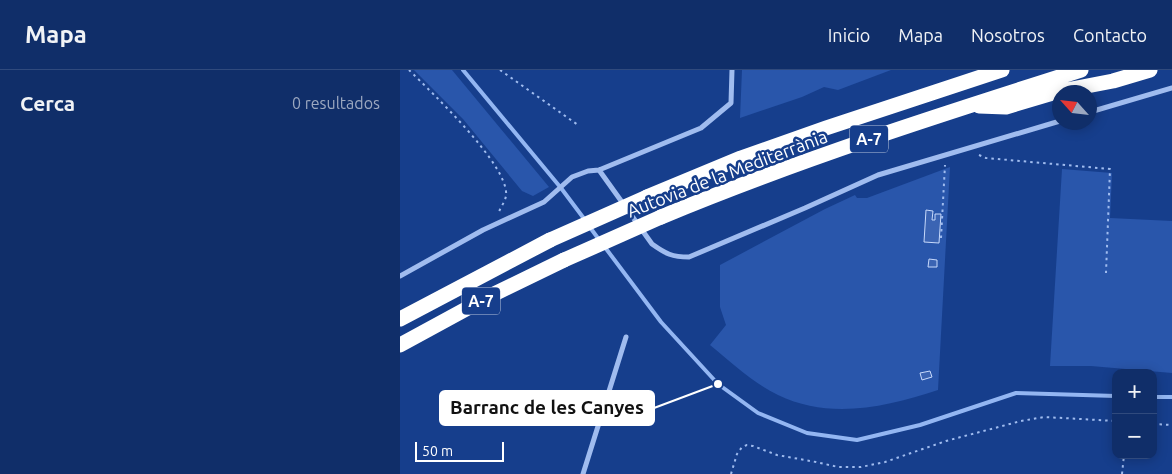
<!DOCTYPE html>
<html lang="es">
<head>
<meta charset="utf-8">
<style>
  body { margin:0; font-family:Ubuntu,sans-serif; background:#19366f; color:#f1f3f6 }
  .controls { position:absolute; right:15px; bottom:15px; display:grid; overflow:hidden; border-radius:10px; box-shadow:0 2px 12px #0003 }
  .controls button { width:45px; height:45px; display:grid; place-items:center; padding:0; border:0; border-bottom:1px solid #304a7d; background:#102e69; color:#f1f3f6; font:25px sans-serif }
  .compass { position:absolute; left:652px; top:15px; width:45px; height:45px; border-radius:50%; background:#102e69; box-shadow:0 2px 12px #0003; rotate:297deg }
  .scale { position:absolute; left:15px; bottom:12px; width:89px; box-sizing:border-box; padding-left:5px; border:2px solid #fff; border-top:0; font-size:14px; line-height:18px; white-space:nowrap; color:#fff; -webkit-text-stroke:4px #163e8c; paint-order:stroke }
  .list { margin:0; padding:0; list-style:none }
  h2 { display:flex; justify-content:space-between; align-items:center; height:65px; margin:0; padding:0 20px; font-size:21px }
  h2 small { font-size:16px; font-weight:400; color:#9ca8c0 }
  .map { position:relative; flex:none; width:772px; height:404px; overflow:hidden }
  header { display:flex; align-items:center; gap:30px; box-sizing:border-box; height:70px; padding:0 25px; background:#102e69; border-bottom:1px solid #304a7d }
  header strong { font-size:24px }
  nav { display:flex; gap:28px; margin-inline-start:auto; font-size:18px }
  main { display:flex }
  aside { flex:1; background:#102e69 }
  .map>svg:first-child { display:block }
  .green { fill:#2956ab }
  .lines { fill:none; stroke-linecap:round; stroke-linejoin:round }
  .stream { stroke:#93b6f2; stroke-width:4 }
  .building { fill:#3b64b3; stroke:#c7d9fb }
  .path { stroke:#a0bcef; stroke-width:2; stroke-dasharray:2.5 4; stroke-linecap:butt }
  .street { stroke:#a0bcef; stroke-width:5 }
  .highway { stroke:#fff; stroke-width:15 }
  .highway-bridge { stroke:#fff; stroke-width:15 }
  .labels { text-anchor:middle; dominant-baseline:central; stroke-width:5; stroke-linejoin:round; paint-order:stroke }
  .shield { fill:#163e8c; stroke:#b9c5dc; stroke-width:1 }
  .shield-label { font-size:16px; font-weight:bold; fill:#fff }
  .street-label { font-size:18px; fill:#fff; stroke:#163e8c }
  .leader { fill:none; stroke:#fff; stroke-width:2 }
  .callout-dot { fill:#fff; stroke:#163e8c; stroke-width:2 }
  .callout { fill:#fff; stroke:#fff; stroke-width:2 }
  .callout-label { font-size:19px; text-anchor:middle; font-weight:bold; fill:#111 }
</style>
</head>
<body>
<header>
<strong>Mapa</strong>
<nav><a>Inicio</a><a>Mapa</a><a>Nosotros</a><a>Contacto</a></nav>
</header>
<main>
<aside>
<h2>Cerca<small>0 resultados</small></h2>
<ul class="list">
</ul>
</aside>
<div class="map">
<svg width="772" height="404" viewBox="0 0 772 404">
  <rect width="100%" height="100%" fill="#163e8c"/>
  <path class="green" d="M14,0H52L149,117L133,126L122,121L63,49Z
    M342,0H491L438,20L424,17L402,27L340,48Z
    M550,97L538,320C486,337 430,350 378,325C353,313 331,292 310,275L326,255L320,237V195L425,139L455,125L457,128H467Z
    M662,99L712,103L710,148L772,151V303L691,296H650Z"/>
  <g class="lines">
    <path class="stream" d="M63,0L161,118L185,150
      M189,156L200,171
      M204,176L261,252L318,314L358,343L407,363L457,370L520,355L616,323L716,326
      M753,327H772"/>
  </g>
  <path class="building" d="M526,140L533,141L532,150H535V144H541L539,173L524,172Z
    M529,189L537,190V197H528Z
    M530,301L532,307L522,310L520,303Z"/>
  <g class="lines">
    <path class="path" d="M9,0C31,22 110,96 106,126C105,132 100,138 98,144
      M100,0L178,55
      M579,85L586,88L710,99L706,203
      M541,168L545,95
      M753,354L772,355
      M331,404L337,384L342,377L347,375L353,376L377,385L416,392L438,397H461L485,392L546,371L621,351L644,347L716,351
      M722,404L724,385"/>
    <path class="street" d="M690,42L772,18
      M199,100L252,174C266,184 272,187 289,187L405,138L478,105L660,51
      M0,206L83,160L144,132L172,107L188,101L199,100L301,58L331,33L332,0
      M183,404L226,267"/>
    <path class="highway" d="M579,36L606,37L656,22L713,11L750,0
      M247,127L341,88L426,58L602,0
      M261,147C398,90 539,45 681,0
      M0,249L150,170
      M0,275L90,226L164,190"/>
    <path class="highway-bridge" d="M150,170L247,127
      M164,190L261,147"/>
  </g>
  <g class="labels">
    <g class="shield">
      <rect x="450" y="55.5" width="38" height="27" rx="4"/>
      <rect x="62" y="217.5" width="38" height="27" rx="4"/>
    </g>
    <g class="shield-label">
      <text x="469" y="69">A-7</text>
      <text x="81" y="231">A-7</text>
    </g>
    <g class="street-label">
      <text transform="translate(327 103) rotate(-21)">Autovia de la Mediterrània</text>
    </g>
  </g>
  <path class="leader" d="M318 314L254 338"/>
  <circle class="callout-dot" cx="318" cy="314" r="5"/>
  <rect class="callout" x="40" y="321" width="214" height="34" rx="5"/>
  <g class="callout-label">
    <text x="147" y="344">Barranc de les Canyes</text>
  </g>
</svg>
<div class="controls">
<button>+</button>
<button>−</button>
</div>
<svg class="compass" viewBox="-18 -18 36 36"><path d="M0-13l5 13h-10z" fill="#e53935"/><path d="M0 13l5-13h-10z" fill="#9ca8c0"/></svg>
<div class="scale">50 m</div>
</div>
</main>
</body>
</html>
